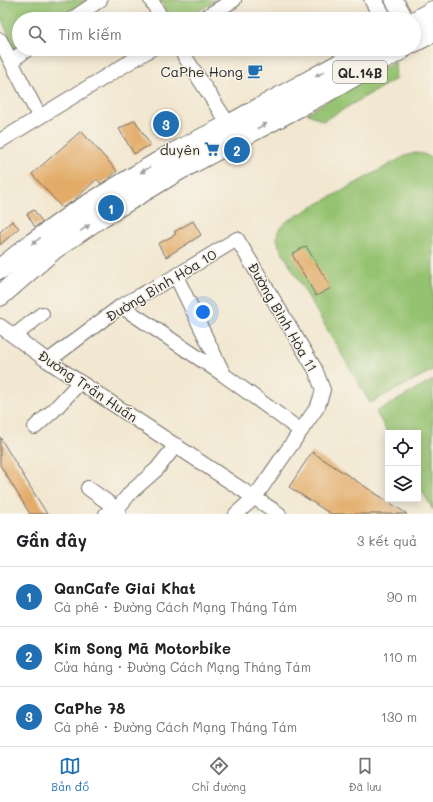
<!DOCTYPE html>
<html lang="vi">
<head>
<meta charset="utf-8">
<style>
  body { margin:0; font-family:Mali,sans-serif; background:#f2f2f2; color:#202124 }
  .controls { position:absolute; right:12px; bottom:12px; display:grid; overflow:hidden; border-radius:0px; box-shadow:0 2px 10px #0003 }
  .controls button { width:36px; height:36px; display:grid; place-items:center; padding:0; border:0; border-bottom:1px solid #e0e0e0; background:#fff; color:#202124; font:20px sans-serif }
  .you { position:absolute; left:203px; top:312px; width:14px; height:14px; margin:-10px; border:3px solid #fff; border-radius:50%; background:#1a73e8; box-shadow:0 0 0 6px #1a73e833 }
  .badge { display:grid; place-items:center; width:26px; height:26px; border-radius:50%; background:#1f6fb2; color:#fff; font-size:13px; font-weight:700 }
  .pin { position:absolute; translate:-50% -50%; border:2px solid #fff; box-shadow:0 1px 4px #0006 }
  .list { margin:0; padding:0; list-style:none }
  h2 { display:flex; justify-content:space-between; align-items:center; height:52px; margin:0; padding:0 16px; font-size:17px }
  h2 small { font-size:13px; font-weight:400; color:#757577 }
  .list li { display:grid; grid-template-columns:26px 1fr auto; gap:12px; align-items:center; box-sizing:border-box; height:60px; padding:0 16px; border-top:1px solid #e0e0e0 }
  .list b { display:block; font-size:15px; white-space:nowrap }
  .list p { margin:0; font-size:13px; white-space:nowrap; color:#757577 }
  .list em { font-size:13px; font-style:normal; color:#757577 }
  .icon { flex:none; width:22px; height:22px; fill:none; stroke:currentColor; stroke-width:2; stroke-linecap:round; stroke-linejoin:round }
  .map { position:relative; flex:none; width:433px; height:514px; overflow:hidden }
  .search { position:absolute; background:#fff; box-shadow:0 2px 10px #0003; left:12px; right:12px; top:12px; height:44px; display:flex; align-items:center; gap:10px; box-sizing:border-box; padding:0 14px; border-radius:22px; color:#757577; font-size:15px }
  .sheet { height:232px; background:#fff }
  nav { display:flex; justify-content:space-around; align-items:center; box-sizing:border-box; height:56px; border-top:1px solid #e0e0e0; background:#fff; font-size:11px; color:#757577 }
  nav a { display:grid; justify-items:center; gap:2px }
  nav .on { color:#1f6fb2 }
  .map>svg:first-child { display:block }
  .green { fill:#94c270; stroke:#60764e }
  .building { fill:#e2ab67 }
  .lines { fill:none; stroke-linecap:round; stroke-linejoin:round }
  .minor-casing { stroke:#716d65; stroke-width:16 }
  .major-casing { stroke:#716d65; stroke-width:19 }
  .highway-casing { stroke:#716d65; stroke-width:22 }
  .minor { stroke:#fff; stroke-width:14 }
  .major { stroke:#fff; stroke-width:17 }
  .highway { stroke:#fff; stroke-width:20 }
  .oneway { fill:#a0a0a0 }
  .labels { text-anchor:middle; dominant-baseline:central; stroke-width:3; stroke-linejoin:round; paint-order:stroke }
  .shield { fill:#f7f3e8; stroke:#686764; stroke-width:1 }
  .shield-label { font-size:13px; font-weight:bold; fill:#2b2b2b }
  .poi-label { font-size:14px; fill:#2b2b2b; stroke:#f7f3e8; text-anchor:end }
  .street-label { font-size:14px; fill:#2b2b2b; stroke:#f7f3e8 }
</style>
</head>
<body>
<div class="map">
<svg width="433" height="514" viewBox="0 0 433 514">
  <rect width="100%" height="100%" fill="#f7f3e8"/>
  <filter id="ink" filterUnits="userSpaceOnUse"><feTurbulence type="fractalNoise" baseFrequency=".025" numOctaves="2"/><feDisplacementMap in="SourceGraphic" scale="8" xChannelSelector="R" yChannelSelector="G"/><feConvolveMatrix kernelMatrix="1 2 1 2 8 2 1 2 1" color-interpolation-filters="sRGB"/></filter>
  <filter id="wash" filterUnits="userSpaceOnUse"><feTurbulence type="fractalNoise" baseFrequency=".012" numOctaves="4" result="noise"/><feDisplacementMap in="SourceGraphic" scale="16" xChannelSelector="R" yChannelSelector="G"/><feGaussianBlur stdDeviation="0.9" result="paint"/><feColorMatrix in="noise" values="0 0 0 0 0 0 0 0 0 0 0 0 0 0 0 0 0 1.4 0 .05"/><feComposite in="paint" operator="in"/></filter>
  <g filter="url(#wash)">
    <rect width="100%" height="100%" fill="#f2e7d0"/>
    <path class="green" d="M0,0H91L62,19H19V48L15,50L0,15Z
      M160,0H217L185,19H171Z
      M395,62L396,79L323,121L307,113Z
      M415,153C422,153 427,155 433,159V370L370,403L281,250C274,236 276,229 289,220L405,156Z
      M433,380V510L418,484V433H388L376,412Z"/>
    <g id="blocks">
      <path class="building" d="M135,120L150,145L134,154L119,129Z
        M81,131L117,171L108,179L101,184L97,179L73,201L62,208L32,174Z
        M34,210L42,222L35,227L27,214Z
        M12,221L19,228L0,245V232Z
        M193,221L201,235L166,257L158,244L176,234L174,232Z
        M306,246L331,288L316,296L292,254Z
        M0,437L7,449L47,514H30L0,465Z
        M312,452L407,514H331L289,487Z"/>
    </g>
  </g>
  <g filter="url(#ink)">
    <use href="#blocks" fill-opacity="0" stroke="#716d65" stroke-width="1"/>
    <g class="lines">
      <g class="minor-casing">
        <path id="minor" d="M151,0L162,19
          M72,19L100,0
          M202,19L234,0
          M0,40L39,116
          M180,49L229,125
          M11,61L28,49
          M0,141L151,49
          M176,276L224,375
          M121,306L224,375L301,431
          M0,326L48,361L279,514
          M14,336L42,314
          M48,361L121,306L176,276L237,239L315,369L323,390L318,406L255,497L236,514
          M35,427L54,410L80,382
          M88,488L117,509L106,514
          M119,514L117,509L131,492L157,469L176,445"/>
      </g>
      <g class="major-casing">
        <path id="major" d="M373,0L384,19
          M394,0L405,19"/>
      </g>
      <g class="highway-casing">
        <path id="highway" d="M414,22L433,11
          M414,42L433,32
          M0,269L30,245L73,214L137,175L172,154L229,125L367,49
          M0,296L54,249L101,217L179,170L319,96L402,49"/>
      </g>
      <use href="#minor" class="minor"/>
      <use href="#major" class="major"/>
      <use href="#highway" class="highway"/>
    </g>
    <defs><path id="oneway-solid" d="M-6-.8H1V-3.2L6.5 0L1 3.2V.8H-6Z"/></defs>
    <g class="oneway">
      <use href="#oneway-solid" transform="translate(320 74) rotate(152)"/>
      <use href="#oneway-solid" transform="translate(262 126) rotate(-28)"/>
      <use href="#oneway-solid" transform="translate(145 170) rotate(150)"/>
      <use href="#oneway-solid" transform="translate(85 228) rotate(-35)"/>
      <use href="#oneway-solid" transform="translate(36 241) rotate(143)"/>
    </g>
  </g>
  <defs>
    <g id="cafe-bare" transform="scale(1.2)"><path d="M-5.5-4.5H6V0H3Q3 3.5 0 3.5H-2.5Q-5.5 3.5-5.5 0ZM3-3.2v2h1.7v-2ZM-6 4.5H4V6H-6Z" fill="#1f6fb2" stroke="#f7f3e8" stroke-width="2.5" paint-order="stroke"/></g>
    <g id="supermarket-bare" transform="scale(1.2)"><path d="M-6-5.5h2.5l.6 2H6L4.5 2H-2.5L-4.4-4H-6ZM-1.5 3.2a1.3 1.3 0 1 0 .1 0ZM3 3.2a1.3 1.3 0 1 0 .1 0Z" fill="#1f6fb2" stroke="#f7f3e8" stroke-width="2.5" paint-order="stroke"/></g>
  </defs>
  <g fill-rule="evenodd">
    <use href="#cafe-bare" x="255" y="71"/>
    <use href="#supermarket-bare" x="212" y="149"/>
  </g>
  <g class="labels">
    <rect class="shield" x="333" y="61" width="54" height="22" rx="3"/>
    <g class="shield-label">
      <text x="360" y="72">QL.14B</text>
    </g>
    <g class="poi-label">
      <text x="243" y="71">CaPhe Hong</text>
      <text x="200" y="149">duyên</text>
    </g>
    <g class="street-label">
      <text transform="translate(161 285) rotate(-31)">Đường Bình Hòa 10</text>
      <text transform="translate(283 317) rotate(60)">Đường Bình Hòa 11</text>
      <text transform="translate(88 386) rotate(34)">Đường Trần Huấn</text>
    </g>
  </g>
</svg>
<div class="controls">
<button><svg class="icon" aria-label="locate" viewBox="0 0 24 24"><circle cx="12" cy="12" r="6"/><path d="M12 2v4M12 18v4M2 12h4M18 12h4"/></svg></button>
<button><svg class="icon" aria-label="layers" viewBox="0 0 24 24"><path d="M12 4l9 5-9 5-9-5zM3 14l9 5 9-5"/></svg></button>
</div>
<div class="you"></div>
<div class="pin badge" style="left:111px;top:208px">1</div>
<div class="pin badge" style="left:237px;top:150px">2</div>
<div class="pin badge" style="left:166px;top:124px">3</div>
<div class="search"><svg class="icon" aria-label="search" viewBox="0 0 24 24"><circle cx="10" cy="10" r="6"/><path d="M15 15l6 6"/></svg>Tìm kiếm</div>
</div>
<section class="sheet">
<h2>Gần đây<small>3 kết quả</small></h2>
<ul class="list">
<li><span class="badge">1</span><div><b>QanCafe Giai Khat</b><p>Cà phê · Đường Cách Mạng Tháng Tám</p></div><em>90 m</em></li>
<li><span class="badge">2</span><div><b>Kim Song Mã Motorbike</b><p>Cửa hàng · Đường Cách Mạng Tháng Tám</p></div><em>110 m</em></li>
<li><span class="badge">3</span><div><b>CaPhe 78</b><p>Cà phê · Đường Cách Mạng Tháng Tám</p></div><em>130 m</em></li>
</ul>
</section>
<nav>
<a class="on"><svg class="icon" aria-label="map" viewBox="0 0 24 24"><path d="M3 6l6-2 6 2 6-2v14l-6 2-6-2-6 2zM9 4v14M15 6v14"/></svg>Bản đồ</a>
<a><svg class="icon" aria-label="directions" viewBox="0 0 24 24"><path d="M12 3l9 9-9 9-9-9zM9 14v-3h6M13 9l2 2-2 2"/></svg>Chỉ đường</a>
<a><svg class="icon" aria-label="saved" viewBox="0 0 24 24"><path d="M7 4h10v16l-5-4-5 4z"/></svg>Đã lưu</a>
</nav>
</body>
</html>
